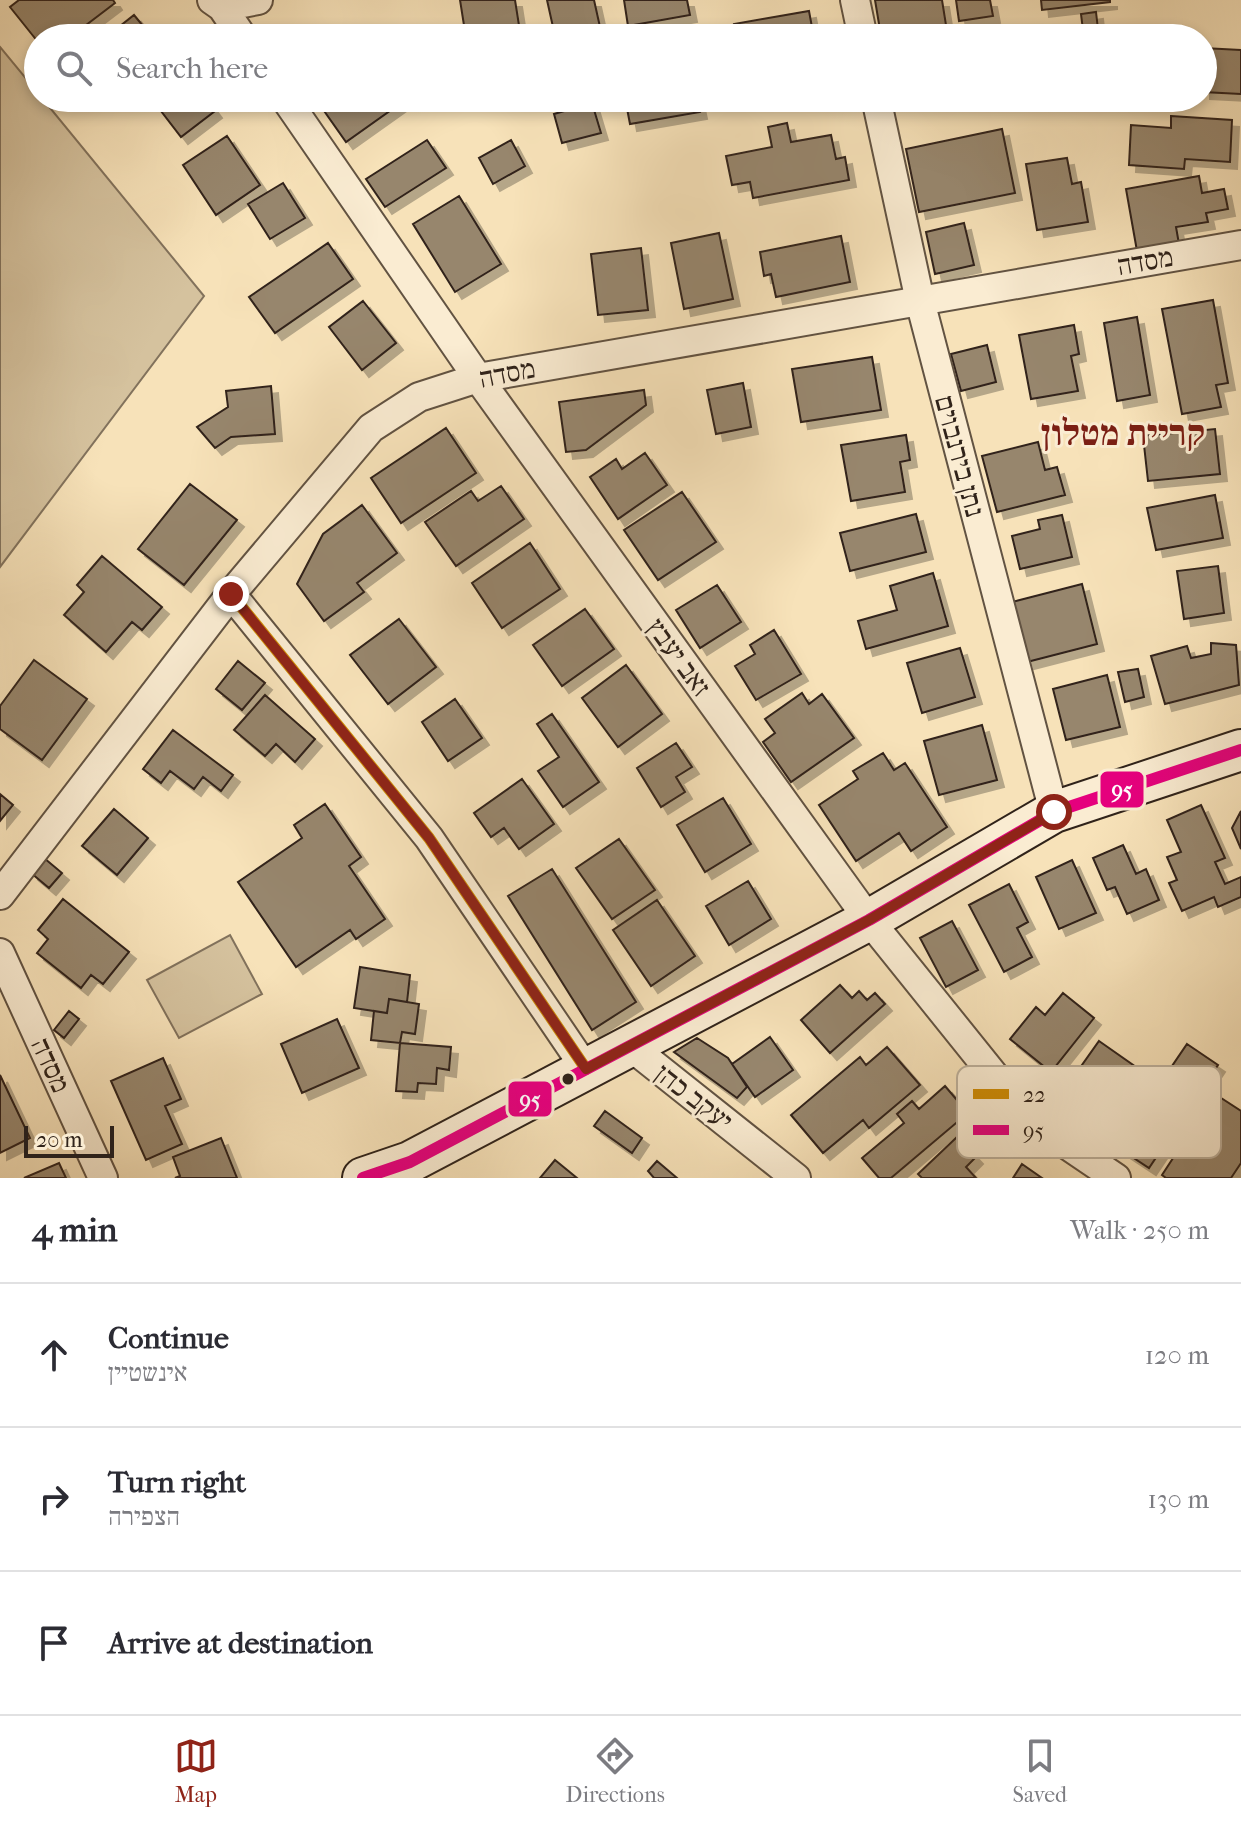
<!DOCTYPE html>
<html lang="en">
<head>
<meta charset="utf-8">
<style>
  body { margin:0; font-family:"IM FELL French Canon","Frank Ruhl Libre",serif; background:#f7f7f7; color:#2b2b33 }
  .scale { position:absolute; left:24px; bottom:20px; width:90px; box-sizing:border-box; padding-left:8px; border:4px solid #30231a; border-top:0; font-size:22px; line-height:28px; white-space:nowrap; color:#30231a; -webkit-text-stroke:6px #faecd2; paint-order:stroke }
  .stop { position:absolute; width:24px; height:24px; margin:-18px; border:6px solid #8f2418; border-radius:50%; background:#fff }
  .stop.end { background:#8f2418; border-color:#fff; box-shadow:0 2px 8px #0008 }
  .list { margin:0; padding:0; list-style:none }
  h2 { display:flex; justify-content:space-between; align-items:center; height:104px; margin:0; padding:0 32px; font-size:34px }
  h2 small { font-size:26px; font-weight:400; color:#7c7c81 }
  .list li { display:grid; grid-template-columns:52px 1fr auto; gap:24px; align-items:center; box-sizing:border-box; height:144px; padding:0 32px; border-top:2px solid #e1e1e2 }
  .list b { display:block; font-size:30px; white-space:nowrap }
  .list p { margin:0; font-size:26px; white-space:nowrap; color:#7c7c81 }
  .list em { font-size:26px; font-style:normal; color:#7c7c81 }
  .icon { flex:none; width:44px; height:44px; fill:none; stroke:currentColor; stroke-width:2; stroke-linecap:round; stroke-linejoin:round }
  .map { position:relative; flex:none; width:1241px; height:1178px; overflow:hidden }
  .search { position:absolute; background:#fff; box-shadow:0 4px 12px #0003; left:24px; right:24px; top:24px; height:88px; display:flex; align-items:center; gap:20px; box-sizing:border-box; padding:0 28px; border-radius:44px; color:#7c7c81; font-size:30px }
  .sheet { height:536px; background:#fff }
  nav { display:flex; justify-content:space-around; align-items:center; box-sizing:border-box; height:112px; border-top:2px solid #e1e1e2; background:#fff; font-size:22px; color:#7c7c81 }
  nav a { display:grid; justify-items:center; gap:4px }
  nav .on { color:#8f2418 }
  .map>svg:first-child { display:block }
  .green { fill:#d5c29e; stroke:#82725c; stroke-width:2 }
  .building { fill:#97866d; stroke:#30231a; stroke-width:2; filter:url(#shadow) }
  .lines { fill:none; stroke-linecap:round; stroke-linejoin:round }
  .street-casing { stroke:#625342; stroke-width:32 }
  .secondary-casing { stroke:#30231a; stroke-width:44 }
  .street { stroke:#faecd2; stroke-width:28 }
  .secondary { stroke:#faecd2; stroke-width:40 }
  .bus-1-casing { stroke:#faecd2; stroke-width:18 }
  .bus-2-casing { stroke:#faecd2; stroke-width:18 }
  .bus-1 { stroke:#cf8c05; stroke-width:12 }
  .bus-2 { stroke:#e5007d; stroke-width:12 }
  .route { stroke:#8f2418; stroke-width:10 }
  .bus-dot { fill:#30231a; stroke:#faecd2; stroke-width:3 }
  .labels { text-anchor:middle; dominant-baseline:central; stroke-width:6; stroke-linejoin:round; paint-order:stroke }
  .street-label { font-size:28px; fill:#30231a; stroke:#faecd2 }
  .district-label { font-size:36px; font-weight:bold; fill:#7a1f14; stroke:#faecd2 }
  .key { fill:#faecd2; stroke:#bdb09b; stroke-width:2 }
  .key-label { font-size:22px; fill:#30231a }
  .line-badge { stroke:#faecd2; stroke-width:3 }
  .badge-label { font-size:22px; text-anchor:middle; font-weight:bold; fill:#fff }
</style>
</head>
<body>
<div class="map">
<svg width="1241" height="1178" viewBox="0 0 1241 1178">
  <defs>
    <filter id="shadow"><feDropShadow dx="7" dy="7" stdDeviation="0" flood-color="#0004"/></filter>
  </defs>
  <rect width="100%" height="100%" fill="#f7e2b9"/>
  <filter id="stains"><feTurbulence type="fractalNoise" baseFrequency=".0025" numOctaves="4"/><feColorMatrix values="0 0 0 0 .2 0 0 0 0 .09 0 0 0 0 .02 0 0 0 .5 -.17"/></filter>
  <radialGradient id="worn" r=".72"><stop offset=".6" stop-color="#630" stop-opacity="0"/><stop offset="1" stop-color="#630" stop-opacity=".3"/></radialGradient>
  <path class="green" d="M0,47L38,93V98H42L204,296L0,567Z
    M230,935L262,994L179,1038L147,980Z"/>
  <path class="building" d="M19,0H113L115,3L69,38H38V42L10,7Z
    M460,0H515L521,38H466Z
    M547,0H594L600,27L555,36Z
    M624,0H687L690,15L628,26Z
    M875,0H942L946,25L881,36Z
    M956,0H990L993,16L959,21Z
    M1041,0H1110V2L1042,10Z
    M809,11L814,38H736L734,24Z
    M1096,12L1099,38H1084L1081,14Z
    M134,15L153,38H105Z
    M1203,48L1241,50V94L1203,92Z
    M151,98H205L215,111L181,137Z
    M315,98H408L346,142Z
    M625,98H697L700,112L630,124Z
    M592,103L601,133L562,143L554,114Z
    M1171,116L1232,120L1230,162L1185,159L1184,169L1129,165L1131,125L1171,128Z
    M787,123L791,142L831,135L836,159L845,157L849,180L753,198L750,182L732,185L726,156L772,147L768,127Z
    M1002,129L1015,193L919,212L906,149Z
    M227,136L260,185L216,215L183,165Z
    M427,140L446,168L385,207L366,179Z
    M511,140L525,166L493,184L479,158Z
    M1067,158L1072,184L1081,182L1088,222L1037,230L1026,164Z
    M1199,176L1202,193L1224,189L1228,209L1206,213L1208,222L1176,227L1179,244L1137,251L1126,189Z
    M283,183L305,218L270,239L248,204Z
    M459,196L501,264L455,292L413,224Z
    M964,223L974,265L935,274L926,232Z
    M719,233L733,299L684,309L671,243Z
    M841,236L850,282L776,297L771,274L764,276L760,252Z
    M328,243L353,279L275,333L249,297Z
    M641,248L648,310L598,315L591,254Z
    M1213,300L1228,383L1216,385L1221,407L1182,414L1162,309Z
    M363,301L396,343L362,370L329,327Z
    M1137,317L1150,395L1117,401L1104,323Z
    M1074,325L1079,354L1071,356L1078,391L1031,399L1019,335Z
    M987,345L996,382L961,391L951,354Z
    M872,357L881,410L801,422L792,369Z
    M743,383L751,427L716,434L707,390Z
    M271,386L275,434L231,437L215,448L197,427L228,407L226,391Z
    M644,390L646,405L586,450L566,452L559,402Z
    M446,428L476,473L401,523L371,478Z
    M1215,429L1220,474L1148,481L1143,436Z
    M906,435L910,460L900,462L905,492L851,501L841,445Z
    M1038,442L1045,470L1057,467L1065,495L997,512L982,456Z
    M645,453L667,485L618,519L590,477L616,459L622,469Z
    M190,484L237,520L184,585L138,549Z
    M501,486L524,519L456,566L425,522L471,491L478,501Z
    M682,492L716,542L658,580L624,530Z
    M1215,495L1223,538L1156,550L1147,508Z
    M362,505L397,553L357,583L364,592L324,621L297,584L323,534Z
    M916,514L926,552L850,571L840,533Z
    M1062,515L1072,557L1020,569L1012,536L1040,529L1038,520Z
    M530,543L560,589L502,628L472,583Z
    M102,556L162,607L142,630L132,622L106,652L64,615L84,592L77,585Z
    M1218,566L1224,613L1184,619L1177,571Z
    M933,573L948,626L866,649L858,621L897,610L890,586Z
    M1082,584L1097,644L1027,662L1012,602Z
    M717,585L741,622L700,648L676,610Z
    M585,609L614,649L562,686L533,645Z
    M399,619L436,667L388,704L350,655Z
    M774,630L801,674L756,700L735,666L755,654L750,645Z
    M1211,643L1236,645L1239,685L1165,704L1151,656L1187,646L1191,658L1211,654Z
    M960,648L975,697L922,713L907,663Z
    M34,660L87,699L42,760L0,729V706Z
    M238,661L265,683L242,710L216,689Z
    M626,665L662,714L618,747L582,698Z
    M1138,669L1144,697L1125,702L1118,672Z
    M1107,675L1120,727L1066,740L1053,689Z
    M802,693L809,704L822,694L854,738L791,782L763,742L775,733L765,719Z
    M265,695L315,739L295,762L276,744L265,756L234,730Z
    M455,699L482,738L448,761L422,722Z
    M552,714L599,782L563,807L538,771L559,757L537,724Z
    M982,725L997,780L939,795L924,741Z
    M173,730L233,775L221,791L203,777L194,789L170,771L161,783L143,769Z
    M676,743L692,767L676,777L685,792L661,807L637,768Z
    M883,753L894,770L905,763L947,827L911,851L899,833L856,861L819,805L858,779L853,771Z
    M522,779L554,824L519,849L504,828L491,837L474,813Z
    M0,794L13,805L0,821Z
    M723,798L751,844L705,872L677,825Z
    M325,804L361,857L349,866L385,919L356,939L350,930L296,967L238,882L302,838L294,825Z
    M1201,805L1225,858L1215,862L1225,884L1241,877V897L1218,907L1214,897L1182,911L1169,883L1177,880L1167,857L1181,852L1167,820Z
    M114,809L148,838L117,875L82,846Z
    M1241,811V849L1232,828Z
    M619,839L655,890L612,919L576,868Z
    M1123,845L1136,874L1146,869L1159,900L1127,914L1115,887L1107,890L1093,858Z
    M44,858L62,873L49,888L31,873Z
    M1072,860L1096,913L1059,929L1036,877Z
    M552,869L636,1002L592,1030L508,896Z
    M748,881L771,919L729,945L706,906Z
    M1009,884L1028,922L1017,928L1032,957L1004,972L969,905Z
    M63,899L129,952L103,984L91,975L81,988L37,953L48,939L38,930Z
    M657,900L695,956L651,986L613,930Z
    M952,921L978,970L946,987L920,938Z
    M360,967L410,975L407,1002L389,999L387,1013L354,1008Z
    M840,985L852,998L859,991L867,1000L875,993L885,1004L830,1053L801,1020Z
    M1063,993L1094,1018L1051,1072L1010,1039L1036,1007L1045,1015Z
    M389,999L419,1004L415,1034L402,1032L400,1043L371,1040L374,1011L387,1013Z
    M69,1011L79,1019L64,1038L54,1030Z
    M337,1019L359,1068L302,1093L281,1044Z
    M770,1037L793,1070L755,1097L732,1064Z
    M697,1038L728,1058L747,1087L737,1098L674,1052Z
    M1099,1041L1136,1067L1096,1121L1060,1096Z
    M400,1043L451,1047L449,1070L437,1068L436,1084L418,1083L417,1092L396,1091Z
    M1187,1044L1218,1065L1149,1168L1117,1147Z
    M887,1047L920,1085L869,1128L863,1120L823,1153L791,1115L860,1057L866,1065Z
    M163,1058L181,1099L165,1106L182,1144L146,1160L111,1081Z
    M0,1075L30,1138L0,1153Z
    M945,1086L968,1113L891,1178H879L862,1158L904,1123L897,1114L912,1101L919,1109Z
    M1215,1094L1241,1111V1163L1231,1178H1166L1162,1175Z
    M605,1111L642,1138L632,1153L594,1126Z
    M957,1137L976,1157L966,1167L976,1178H922L918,1174Z
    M221,1138L237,1178H175L180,1176L173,1157Z
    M555,1160L577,1178H540Z
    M657,1161L677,1178H654L648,1171Z
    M59,1163L66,1178H24Z
    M1022,1164L1042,1178H1013Z"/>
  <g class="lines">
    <g class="street-casing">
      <path id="street" d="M212,0L222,7L243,38
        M855,0L863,38
        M222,7L258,0
        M285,98L478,378L869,920L1029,1119L1116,1178
        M876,98L920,301L1054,812
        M231,594L429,838L586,1069
        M0,895L231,594L371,428L419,397L478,378L1241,245
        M0,953L103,1178
        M630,1046L796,1178"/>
    </g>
    <g class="secondary-casing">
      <path id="secondary" d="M363,1178L410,1162L869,920L1054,812L1241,750"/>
    </g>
    <use href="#street" class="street"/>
    <use href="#secondary" class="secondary"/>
    <g class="bus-1-casing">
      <path id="bus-1" d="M231,594L429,838L586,1069"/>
    </g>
    <g class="bus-2-casing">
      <path id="bus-2" d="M363,1178L410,1162L869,920L1054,812L1241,750"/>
    </g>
    <use href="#bus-1" class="bus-1"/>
    <use href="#bus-2" class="bus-2"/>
  </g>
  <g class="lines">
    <path class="route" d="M231,594L429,838L586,1069L869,920L1054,812"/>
  </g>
  <circle class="bus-dot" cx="568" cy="1079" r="7"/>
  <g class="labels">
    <g class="street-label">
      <text transform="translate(1145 261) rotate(-10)">מסדה</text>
      <text transform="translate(507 373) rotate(-11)">מסדה</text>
      <text transform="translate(960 456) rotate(75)">נתן בירנבוים</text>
      <text transform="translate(679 657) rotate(54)">זאב יעבץ</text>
      <text transform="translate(51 1065) rotate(65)">מסדה</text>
      <text transform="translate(694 1097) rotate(38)">יעקב כהן</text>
    </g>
    <g class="district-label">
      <text x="1123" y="433">קריית מטלון</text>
    </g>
  </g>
  <rect x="957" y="1066" width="264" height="92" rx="12" class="key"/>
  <rect x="973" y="1089" width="36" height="10" fill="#cf8c05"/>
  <rect x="973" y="1125" width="36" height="10" fill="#e5007d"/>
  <g class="key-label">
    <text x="1023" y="1102">22</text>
    <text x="1023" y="1138">95</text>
  </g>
  <g class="line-badge">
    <rect x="1099" y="770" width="46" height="39" rx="8" fill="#e5007d"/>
    <rect x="507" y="1080" width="46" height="38" rx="8" fill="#e5007d"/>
  </g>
  <g class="badge-label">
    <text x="1122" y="797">95</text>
    <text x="530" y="1107">95</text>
  </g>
  <rect width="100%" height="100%" filter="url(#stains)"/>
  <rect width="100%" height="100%" fill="url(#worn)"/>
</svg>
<div class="scale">20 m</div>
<div class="stop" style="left:1054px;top:812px"></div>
<div class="stop end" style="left:231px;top:594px"></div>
<div class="search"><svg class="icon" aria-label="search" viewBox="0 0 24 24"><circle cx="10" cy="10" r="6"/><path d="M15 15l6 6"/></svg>Search here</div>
</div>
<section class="sheet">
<h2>4 min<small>Walk · 250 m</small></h2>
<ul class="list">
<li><svg class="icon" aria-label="ahead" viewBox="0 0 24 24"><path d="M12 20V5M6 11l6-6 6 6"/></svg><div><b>Continue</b><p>אינשטיין</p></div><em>120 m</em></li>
<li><svg class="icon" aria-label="right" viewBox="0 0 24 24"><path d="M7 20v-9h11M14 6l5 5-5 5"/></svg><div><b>Turn right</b><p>הצפירה</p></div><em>130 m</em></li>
<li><svg class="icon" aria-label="arrive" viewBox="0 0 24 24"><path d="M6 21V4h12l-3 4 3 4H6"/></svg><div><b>Arrive at destination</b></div></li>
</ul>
</section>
<nav>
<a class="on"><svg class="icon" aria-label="map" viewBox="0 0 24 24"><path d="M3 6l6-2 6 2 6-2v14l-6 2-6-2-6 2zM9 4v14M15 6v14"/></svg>Map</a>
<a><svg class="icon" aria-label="directions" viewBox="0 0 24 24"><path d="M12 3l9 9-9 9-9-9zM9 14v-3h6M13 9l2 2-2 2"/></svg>Directions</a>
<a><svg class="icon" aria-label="saved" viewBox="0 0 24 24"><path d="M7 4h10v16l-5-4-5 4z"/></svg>Saved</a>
</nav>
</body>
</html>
